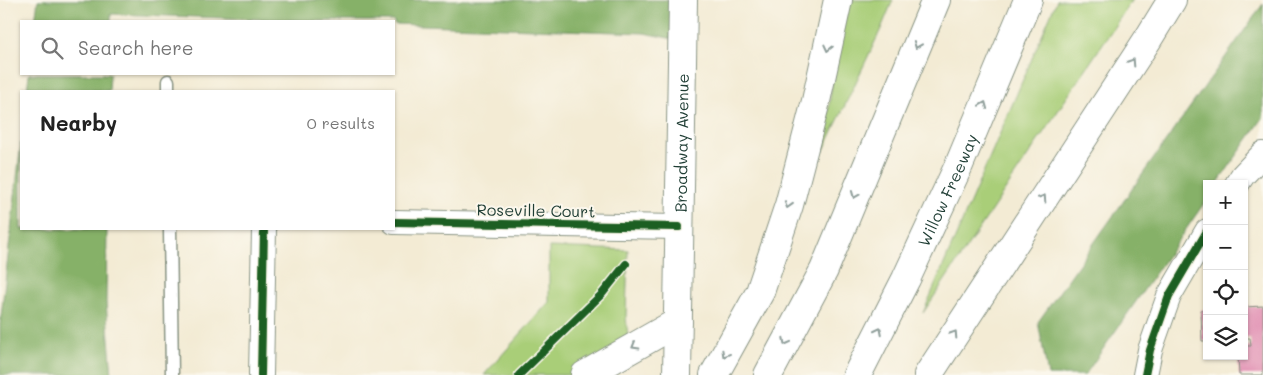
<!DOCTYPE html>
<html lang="en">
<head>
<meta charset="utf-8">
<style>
  body { margin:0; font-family:Mali,sans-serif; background:#f2f2f2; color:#222 }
  .controls { position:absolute; right:15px; bottom:15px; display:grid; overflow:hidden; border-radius:0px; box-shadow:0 1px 4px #0004 }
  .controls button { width:45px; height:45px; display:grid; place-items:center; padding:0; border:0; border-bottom:1px solid #e0e0e0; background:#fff; color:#222; font:25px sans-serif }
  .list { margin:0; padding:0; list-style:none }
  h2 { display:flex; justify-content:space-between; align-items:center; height:65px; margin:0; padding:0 20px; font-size:21px }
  h2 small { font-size:16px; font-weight:400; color:#767676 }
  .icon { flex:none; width:28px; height:28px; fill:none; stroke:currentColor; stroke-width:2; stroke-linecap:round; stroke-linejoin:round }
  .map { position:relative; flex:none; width:1263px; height:375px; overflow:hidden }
  .search { position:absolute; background:#fff; box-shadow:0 1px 4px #0004; left:20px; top:20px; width:375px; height:55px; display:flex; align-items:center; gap:12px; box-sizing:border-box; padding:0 18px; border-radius:0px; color:#767676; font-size:19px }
  .panel { position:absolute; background:#fff; box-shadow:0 1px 4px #0004; left:20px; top:90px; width:375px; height:140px; border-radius:0px }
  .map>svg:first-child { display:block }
  .green { fill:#a9ce78; stroke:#648656 }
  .forest { fill:#86b168; stroke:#52774e }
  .building { fill:#e18fb2 }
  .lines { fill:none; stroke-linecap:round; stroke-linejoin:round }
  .service-casing { stroke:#899484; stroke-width:15 }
  .minor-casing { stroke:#899484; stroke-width:26 }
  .primary-casing { stroke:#899484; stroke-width:30 }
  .motorway-casing { stroke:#899484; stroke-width:30 }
  .service { stroke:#fff; stroke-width:12 }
  .minor { stroke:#fff; stroke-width:24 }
  .primary { stroke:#fff; stroke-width:28 }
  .motorway { stroke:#fff; stroke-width:28 }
  .cycleway-casing { stroke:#fbf7ec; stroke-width:11 }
  .cycleway { stroke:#1b5e20; stroke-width:8 }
  .oneway { stroke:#8f9e9a }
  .labels { text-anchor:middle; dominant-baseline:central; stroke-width:4; stroke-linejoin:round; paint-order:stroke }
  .street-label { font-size:16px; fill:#1f3d34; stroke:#fbf7ec }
</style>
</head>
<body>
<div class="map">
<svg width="1263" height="375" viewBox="0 0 1263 375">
  <rect width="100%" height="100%" fill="#fbf7ec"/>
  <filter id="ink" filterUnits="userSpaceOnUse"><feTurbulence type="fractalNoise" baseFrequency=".02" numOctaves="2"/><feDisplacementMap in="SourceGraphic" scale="10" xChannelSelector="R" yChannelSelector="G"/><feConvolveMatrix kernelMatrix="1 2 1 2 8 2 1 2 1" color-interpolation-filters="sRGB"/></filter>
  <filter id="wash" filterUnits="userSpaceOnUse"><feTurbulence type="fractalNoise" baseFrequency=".0096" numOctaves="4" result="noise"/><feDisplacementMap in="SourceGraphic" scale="20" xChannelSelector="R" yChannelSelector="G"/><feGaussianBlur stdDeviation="1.12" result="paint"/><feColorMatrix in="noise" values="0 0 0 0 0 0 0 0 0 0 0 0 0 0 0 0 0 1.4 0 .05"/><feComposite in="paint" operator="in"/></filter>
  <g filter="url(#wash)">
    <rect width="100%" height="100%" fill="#f3ebd4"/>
    <path class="green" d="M847,0H893L880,31L823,152L834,69Z
      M1057,0H1132L923,313Z
      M549,247L628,250L626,316L629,349L585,375H484L549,302Z"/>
    <path class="forest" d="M38,0H683V41L644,33L394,24V21H313L111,14V21H35Z
      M1263,4V118L1217,184H1207V199L1085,375H1048L1038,322Z
      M29,74H110L109,91H27Z
      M21,143V229H107L106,302L112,375H0V325Z"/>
    <g id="blocks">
      <path class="building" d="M1263,306V375H1239L1238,356H1244V346H1251L1250,338H1244V307Z
        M1207,309V341H1202L1201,310Z"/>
    </g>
  </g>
  <g filter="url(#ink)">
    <use href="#blocks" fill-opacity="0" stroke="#899484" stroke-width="1"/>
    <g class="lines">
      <g class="service-casing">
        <path id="service" d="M168,81V91
          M170,229L172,375"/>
      </g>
      <g class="minor-casing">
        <path id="minor" d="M1237,184L1243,175L1263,154
          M394,222L679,227
          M261,375L264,229
          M1145,375L1150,350L1169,296L1207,231"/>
      </g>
      <g class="primary-casing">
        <g id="primary">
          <path id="s1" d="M677,375L683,0"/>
        </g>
      </g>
      <g class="motorway-casing">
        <g id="motorway">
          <path d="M585,375L678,322"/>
          <path d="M714,375L760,292L789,205L816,101L838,0"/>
          <path d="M768,375L824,270L936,0"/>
          <path id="s2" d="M857,375L906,279L959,165L1028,0"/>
          <path d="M928,375L1148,39L1172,0"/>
        </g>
      </g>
      <use href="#service" class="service"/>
      <use href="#minor" class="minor"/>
      <use href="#primary" class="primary"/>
      <use href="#motorway" class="motorway"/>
      <g class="cycleway-casing">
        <path id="cycleway" d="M394,222L679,227
          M261,375L264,229
          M519,375L602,294L626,264
          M1145,375L1150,350L1169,296L1207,231"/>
      </g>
      <use href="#cycleway" class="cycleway"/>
    </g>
    <defs><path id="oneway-chevron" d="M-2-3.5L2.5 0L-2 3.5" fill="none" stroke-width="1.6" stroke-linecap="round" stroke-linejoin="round" transform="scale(1.25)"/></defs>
    <g class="oneway">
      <use href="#oneway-chevron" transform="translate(917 45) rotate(112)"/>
      <use href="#oneway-chevron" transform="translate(828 48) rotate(103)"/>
      <use href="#oneway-chevron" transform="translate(1132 62) rotate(-57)"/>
      <use href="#oneway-chevron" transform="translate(984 105) rotate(-68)"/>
      <use href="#oneway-chevron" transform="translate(855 195) rotate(112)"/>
      <use href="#oneway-chevron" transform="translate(1043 198) rotate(-57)"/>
      <use href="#oneway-chevron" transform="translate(788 205) rotate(107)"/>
      <use href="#oneway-chevron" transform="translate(879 331) rotate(-63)"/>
      <use href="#oneway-chevron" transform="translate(954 334) rotate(-57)"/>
      <use href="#oneway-chevron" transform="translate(786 342) rotate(118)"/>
      <use href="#oneway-chevron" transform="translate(635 346) rotate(150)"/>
      <use href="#oneway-chevron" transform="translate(725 354) rotate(119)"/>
    </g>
  </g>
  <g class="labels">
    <g class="street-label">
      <text stroke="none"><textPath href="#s1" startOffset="232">Broadway Avenue</textPath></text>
      <text stroke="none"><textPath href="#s2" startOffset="206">Willow Freeway</textPath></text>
      <text transform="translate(536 210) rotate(1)">Roseville Court</text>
    </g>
  </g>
</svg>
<div class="controls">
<button>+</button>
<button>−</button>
<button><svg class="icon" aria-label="locate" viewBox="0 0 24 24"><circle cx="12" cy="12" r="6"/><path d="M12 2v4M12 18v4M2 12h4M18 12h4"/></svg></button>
<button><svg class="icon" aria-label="layers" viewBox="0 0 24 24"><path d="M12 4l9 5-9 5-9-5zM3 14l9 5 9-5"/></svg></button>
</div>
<div class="search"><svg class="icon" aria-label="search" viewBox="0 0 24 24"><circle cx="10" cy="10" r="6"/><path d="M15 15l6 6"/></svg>Search here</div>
<section class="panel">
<h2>Nearby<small>0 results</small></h2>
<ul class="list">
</ul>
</section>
</div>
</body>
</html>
